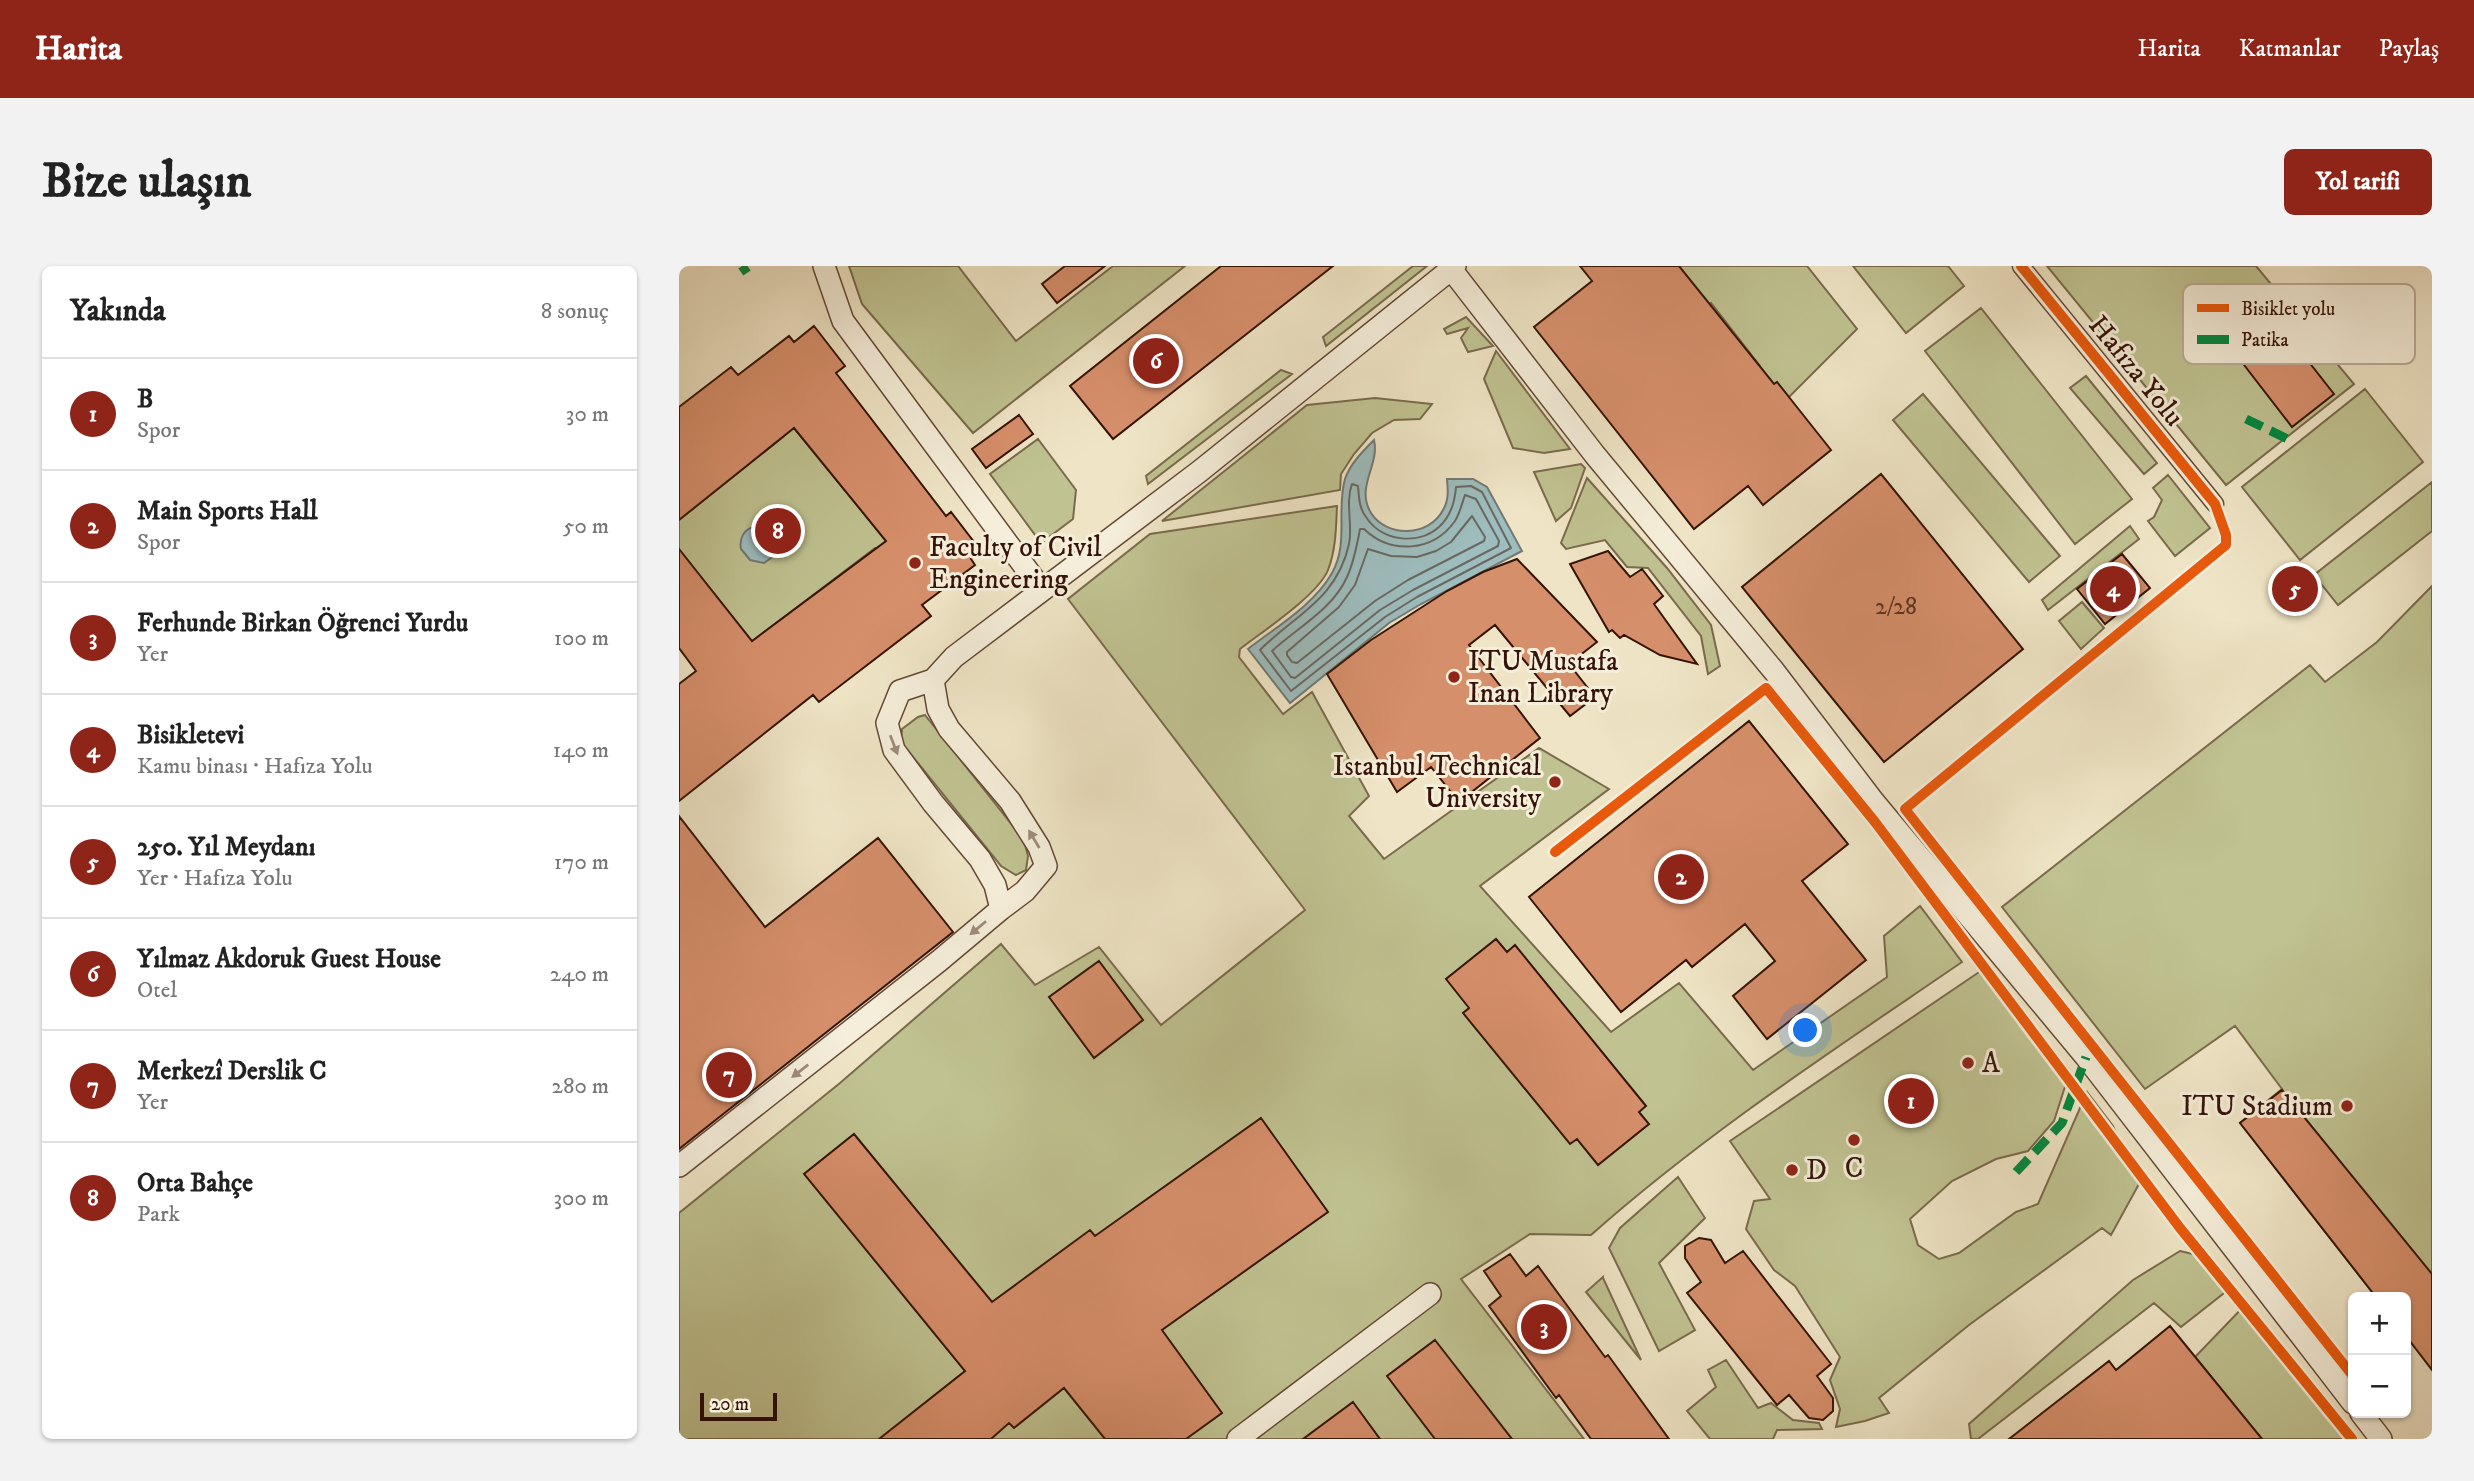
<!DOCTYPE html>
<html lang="tr">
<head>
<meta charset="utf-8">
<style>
  body { margin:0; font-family:"IM FELL DW Pica",serif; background:#f2f2f2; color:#222 }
  .controls { position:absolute; right:21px; bottom:21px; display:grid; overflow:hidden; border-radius:10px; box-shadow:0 2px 5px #0004 }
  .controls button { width:63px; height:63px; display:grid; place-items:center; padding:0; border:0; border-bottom:2px solid #e0e0e0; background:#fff; color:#222; font:35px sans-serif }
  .scale { position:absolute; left:21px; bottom:18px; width:77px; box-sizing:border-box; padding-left:7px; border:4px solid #351306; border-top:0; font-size:19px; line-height:24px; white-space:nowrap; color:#351306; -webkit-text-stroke:5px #f5eeda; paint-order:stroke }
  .you { position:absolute; left:1127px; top:765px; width:24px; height:24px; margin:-18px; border:5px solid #fff; border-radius:50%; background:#1a73e8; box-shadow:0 0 0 10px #1a73e833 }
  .badge { display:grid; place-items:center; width:46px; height:46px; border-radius:50%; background:#8f2418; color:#fff; font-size:23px; font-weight:700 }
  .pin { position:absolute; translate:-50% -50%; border:4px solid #fff; box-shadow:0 2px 7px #0006 }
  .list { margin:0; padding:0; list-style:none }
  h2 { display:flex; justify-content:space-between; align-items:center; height:91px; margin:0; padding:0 28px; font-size:30px }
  h2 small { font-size:23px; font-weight:400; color:#767676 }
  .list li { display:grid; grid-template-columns:46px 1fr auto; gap:21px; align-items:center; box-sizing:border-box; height:112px; padding:0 28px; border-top:2px solid #e0e0e0 }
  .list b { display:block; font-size:26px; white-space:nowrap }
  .list p { margin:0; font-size:23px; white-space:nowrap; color:#767676 }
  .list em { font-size:23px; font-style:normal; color:#767676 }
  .map { position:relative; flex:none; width:1753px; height:1173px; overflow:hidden; border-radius:10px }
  header { display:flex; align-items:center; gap:42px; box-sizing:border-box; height:98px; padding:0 35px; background:#8f2418; color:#fff }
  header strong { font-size:33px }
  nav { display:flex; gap:38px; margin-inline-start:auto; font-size:24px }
  .intro { display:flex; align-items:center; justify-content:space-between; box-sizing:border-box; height:168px; padding:0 42px }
  h1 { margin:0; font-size:49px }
  .button { padding:18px 32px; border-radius:10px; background:#8f2418; color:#fff; font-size:24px; font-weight:700 }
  main { display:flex; gap:42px; padding:0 42px }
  aside { flex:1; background:#fff; border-radius:10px; box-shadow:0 2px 5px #0004 }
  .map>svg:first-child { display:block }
  .green { fill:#c0c291; stroke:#7a6a4c; stroke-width:2 }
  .water { fill:#9dbdbe; stroke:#737974; stroke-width:2 }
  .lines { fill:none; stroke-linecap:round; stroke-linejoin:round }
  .shore { stroke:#696862; stroke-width:2 }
  .building { fill:#d68f6b; stroke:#351306; stroke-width:2 }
  .pedestrian-casing { stroke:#644836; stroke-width:19 }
  .minor-casing { stroke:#644836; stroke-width:24 }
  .pedestrian { stroke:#f5eeda; stroke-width:16 }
  .minor { stroke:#f5eeda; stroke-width:21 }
  .quiet { stroke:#00873e; stroke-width:9; stroke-dasharray:18 9; stroke-linecap:butt }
  .cycleway-casing { stroke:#f5eeda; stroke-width:15 }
  .cycleway { stroke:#e8590c; stroke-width:10 }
  .oneway { fill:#9f8b7b }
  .poi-dot { fill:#8f2418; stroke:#f5eeda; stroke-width:2.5 }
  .labels { text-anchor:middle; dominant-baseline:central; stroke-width:6; stroke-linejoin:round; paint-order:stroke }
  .number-label { font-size:24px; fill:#5d321f }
  .street-label { font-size:28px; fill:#351306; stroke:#f5eeda }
  .poi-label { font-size:28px; fill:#351306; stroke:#f5eeda; text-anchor:start }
  .key { fill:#f5eeda; stroke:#bbac9a; stroke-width:2 }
  .key-label { font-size:19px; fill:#351306 }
</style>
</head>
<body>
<header>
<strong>Harita</strong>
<nav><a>Harita</a><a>Katmanlar</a><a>Paylaş</a></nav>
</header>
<div class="intro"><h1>Bize ulaşın</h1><a class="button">Yol tarifi</a></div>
<main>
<aside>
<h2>Yakında<small>8 sonuç</small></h2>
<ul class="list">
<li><span class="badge">1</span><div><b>B</b><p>Spor</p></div><em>30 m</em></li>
<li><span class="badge">2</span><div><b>Main Sports Hall</b><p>Spor</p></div><em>50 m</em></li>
<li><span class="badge">3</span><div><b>Ferhunde Birkan Öğrenci Yurdu</b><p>Yer</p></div><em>100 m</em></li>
<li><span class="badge">4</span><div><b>Bisikletevi</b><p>Kamu binası · Hafıza Yolu</p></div><em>140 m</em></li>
<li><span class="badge">5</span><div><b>250. Yıl Meydanı</b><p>Yer · Hafıza Yolu</p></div><em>170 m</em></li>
<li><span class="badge">6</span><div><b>Yılmaz Akdoruk Guest House</b><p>Otel</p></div><em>240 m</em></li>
<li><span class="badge">7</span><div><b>Merkezî Derslik C</b><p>Yer</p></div><em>280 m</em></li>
<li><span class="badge">8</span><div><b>Orta Bahçe</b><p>Park</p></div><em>300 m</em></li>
</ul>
</aside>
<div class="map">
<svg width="1753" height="1173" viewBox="0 0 1753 1173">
  <rect width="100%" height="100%" fill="#efe5c6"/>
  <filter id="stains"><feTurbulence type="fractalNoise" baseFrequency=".00286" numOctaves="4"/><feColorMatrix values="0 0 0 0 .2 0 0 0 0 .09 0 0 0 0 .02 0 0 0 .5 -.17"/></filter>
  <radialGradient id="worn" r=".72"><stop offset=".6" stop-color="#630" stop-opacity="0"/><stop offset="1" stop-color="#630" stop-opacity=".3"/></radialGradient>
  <path class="green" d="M170,0H279L337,75L434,0H506L294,167L183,38Z
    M734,0H748L647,80L644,71Z
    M1000,0H1128L1178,63L1110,131L1098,116L1085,126L1081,100L1032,37L1020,46Z
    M1174,0H1269L1285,20L1227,67Z
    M1368,0H1577L1675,118L1547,219Z
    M1302,42L1453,233L1396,278L1246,85Z
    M787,51L814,80L789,86L782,72L789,62L768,68L765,63Z
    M817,85L891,183L865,187L834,182L805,113Z
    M602,104L613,108L469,218L467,210Z
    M1407,110L1478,197L1465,208L1391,122Z
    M1686,123L1744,196L1621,294L1563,221Z
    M1244,128L1381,290L1350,316L1214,154Z
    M696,132L753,138L741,153L715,154L693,167L675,188L662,208L661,224L483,255L628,139Z
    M106,151L213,282H196L84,367L81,386L0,283V254L105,170Z
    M359,173L397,224L394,253L362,277L311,208Z
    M902,198L906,202L892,242L877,255L855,206Z
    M1489,209L1531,262L1496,290L1469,255L1475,251L1483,234L1474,222Z
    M908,212L988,302L1032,359L1041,400L1029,408L1022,370L969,302L948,301L926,274L887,283L882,277Z
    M1753,216V265L1659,339L1635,309Z
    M658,240C657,261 657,284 649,304C639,329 584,365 561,383L560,391L604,448L633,426L690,530L670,550L705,593L860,482L930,523L801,620L932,766L1000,717L1074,804L1208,711L1205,670L1241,640L1283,696C1156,783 1027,867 912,969L851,968L782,1013L905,1173H0V947L161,817L322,678L356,719L420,681L482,759L626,644L389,333L471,268Z
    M1451,260L1460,273L1369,344L1363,334Z
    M1753,320V1103L1727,1070V1031H1697L1561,857L1603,823L1556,760L1466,823L1323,641L1631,399L1646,416L1698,376Z
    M1403,336L1425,362L1402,383L1380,355Z
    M246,449L345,574L349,590L347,604L337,609L322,600L222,476L223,463L239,451Z
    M1309,700L1391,805L1375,855L1349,885L1317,893L1273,915L1231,953L1239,979L1260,993L1280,987L1337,946L1359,938L1408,826L1434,860L1460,918L1432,969L1423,962L1290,1059L1200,1132L1210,1147L1186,1155L1157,1161L1161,1143L1151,1114L1161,1091L1116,1020L1095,1004L1067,963L1075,935L1091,933L1051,875Z
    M999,911L1026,952L980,997L1016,1064L980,1085L930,982L941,962Z
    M1501,985L1534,993L1554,1020L1502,1061L1475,1037L1299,1173H1292L1290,1158L1454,1014Z
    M924,1011V1012L962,1094L907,1026Z
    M1568,1037L1672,1173H1583L1516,1091Z
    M1047,1094L1079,1142L1092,1137L1114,1154L1140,1157L1143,1163L1098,1164L1094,1173H1031L1008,1145L1037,1121L1029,1104Z"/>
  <path class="water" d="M695,174C701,199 676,221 692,247C708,272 750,271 764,244C770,234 769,224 768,213H794L808,221L843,285L742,338L710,357L611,437L569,383C597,361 635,339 653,307C670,277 657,244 666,213C671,198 684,185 695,174Z
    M76,261L86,270L97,271L101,278L96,289L85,297L71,294L62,283C60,273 65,262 76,261Z"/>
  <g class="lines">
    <path class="shore" d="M673,218L679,220C680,231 680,242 687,251C702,275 739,280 760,261C771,251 776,235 777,221L792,220L803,226L832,282L738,331L706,351L612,425L581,384C617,348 658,333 670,278C674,258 666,237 673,218Z
      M786,229L797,233L820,275L819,280L734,324L701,344L616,412L612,411L593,385C618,362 654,343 668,311C675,296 678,279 681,263H685C712,289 754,286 776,255C781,247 783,237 786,229Z
      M793,250L806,271L805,275L729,314L696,335L618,397L613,396L608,389V386L660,341L676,319L689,283L712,290L738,291L757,285L772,276Z"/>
  </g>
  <path class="building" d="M386,0H426L378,37L363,18Z
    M542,0H654L434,173L391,120Z
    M901,0H1000L1095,118L1098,116L1152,184L1084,239L1069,220L1015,263L855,61L913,15Z
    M135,60L166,100L157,107L267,250L272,246L302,285L292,293L296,299L243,339L252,350L140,436L134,429L0,535V418L17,405L0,382V283L73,375L207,275L115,162L0,254V141L52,101L59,109L110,70L115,76Z
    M1604,63L1655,128L1613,161L1562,95Z
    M340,149L354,168L307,202L293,183Z
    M1202,208L1344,383L1205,496L1063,321Z
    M929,285L951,311L963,303L984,330L975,338L1018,398L981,389L945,369L941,372L933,364L930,366L891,298Z
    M1443,288L1471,322L1426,358L1398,323Z
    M838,293L918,376L890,398L916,431L891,450L816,359L790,379L861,472L780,536L752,501L718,526L648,408L692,374L768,325L804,306Z
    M1070,455L1169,578L1123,615L1187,694L1088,773L1054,730L1096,695L1066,658L1013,701L1007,694L942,746L850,631Z
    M0,550L86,661L199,572L274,666L0,883Z
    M817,673L828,686L836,679L967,840L960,846L970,858L919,899L898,873L891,878L784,747L790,742L767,713Z
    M420,695L464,754L415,792L370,731Z
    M1603,824L1753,1008V1104L1727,1070V1031H1697L1561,857Z
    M582,852L649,946L483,1064L543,1147L507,1173H426L385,1122L335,1162L330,1157L312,1173H200L286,1105L125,908L175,868L313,1036L411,964L416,970Z
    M1020,972L1032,974L1046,997L1064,985L1152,1098L1138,1110L1154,1132V1145L1144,1154L1130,1152L1110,1129L1098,1139L1008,1027L1022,1016L1006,992V980Z
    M831,988L847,1010L859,1000L926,1091L929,1089L990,1173H912L880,1129L877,1132L810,1040L822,1030L805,1005Z
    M1491,1060L1583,1173H1330L1430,1095L1437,1104Z
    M756,1074L833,1173H756L708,1110Z
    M674,1136L701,1173H624Z"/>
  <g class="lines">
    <g class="pedestrian-casing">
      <path id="pedestrian" d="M1342,0L1536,238"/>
    </g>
    <g class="minor-casing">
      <path id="minor" d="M145,0L164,55L363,324
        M772,3L916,189L1095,405L1195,536L1407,791L1674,1137
        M254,414L259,443L270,463L331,535L360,581L367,600L346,625L322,643
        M0,900L260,695L322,643L316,619L301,593L254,537L215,484L208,457L221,425L254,414L275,391L521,205L776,0
        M1682,1147L1702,1173
        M559,1173L751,1028"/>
    </g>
    <use href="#pedestrian" class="pedestrian"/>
    <use href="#minor" class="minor"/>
    <path class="quiet" d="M63,0L68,7
      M1567,153L1615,176
      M1337,906L1383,857L1407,791"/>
    <g class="cycleway-casing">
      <path id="cycleway" d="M1342,0L1536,238L1547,269V279L1226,543L1674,1110
        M876,586L1087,422L1196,556L1501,962L1673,1173"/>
    </g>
    <use href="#cycleway" class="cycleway"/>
  </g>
  <defs><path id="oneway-solid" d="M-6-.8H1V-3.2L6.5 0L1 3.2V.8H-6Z" transform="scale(1.75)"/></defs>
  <g class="oneway">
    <use href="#oneway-solid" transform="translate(215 479) rotate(69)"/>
    <use href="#oneway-solid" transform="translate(355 573) rotate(-121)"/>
    <use href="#oneway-solid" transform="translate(299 662) rotate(140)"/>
    <use href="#oneway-solid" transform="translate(121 805) rotate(142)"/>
  </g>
  <g class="poi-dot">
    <circle cx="236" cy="297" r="7"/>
    <circle cx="775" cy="411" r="7"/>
    <circle cx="876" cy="516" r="7"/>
    <circle cx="1289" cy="797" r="7"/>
    <circle cx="1668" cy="840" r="7"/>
    <circle cx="1175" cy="874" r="7"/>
    <circle cx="1113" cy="904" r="7"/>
  </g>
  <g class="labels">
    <g class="number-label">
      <text x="1217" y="341">2/28</text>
    </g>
    <g class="street-label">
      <text transform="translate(1457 105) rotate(51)">Hafıza Yolu</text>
    </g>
    <g class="poi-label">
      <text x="250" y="281">Faculty of Civil<tspan x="250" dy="32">Engineering</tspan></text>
      <text x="789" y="395">ITU Mustafa<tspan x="789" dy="32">Inan Library</tspan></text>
      <text x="862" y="500" text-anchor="end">Istanbul Technical<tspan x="862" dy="32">University</tspan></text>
      <text x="1303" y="797">A</text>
      <text x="1654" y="840" text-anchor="end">ITU Stadium</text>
      <text x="1175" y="902" text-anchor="middle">C</text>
      <text x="1127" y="904">D</text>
    </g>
  </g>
  <rect x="1504" y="18" width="232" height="80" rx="10" class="key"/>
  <rect x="1518" y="38" width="32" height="8" fill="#e8590c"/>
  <rect x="1518" y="69" width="32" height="9" fill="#00873e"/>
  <g class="key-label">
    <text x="1562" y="49">Bisiklet yolu</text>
    <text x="1562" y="80">Patika</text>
  </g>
  <rect width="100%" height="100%" filter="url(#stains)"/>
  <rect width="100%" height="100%" fill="url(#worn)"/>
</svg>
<div class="controls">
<button>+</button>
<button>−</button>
</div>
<div class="scale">20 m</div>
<div class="you"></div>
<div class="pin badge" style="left:1232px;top:835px">1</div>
<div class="pin badge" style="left:1002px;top:611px">2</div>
<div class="pin badge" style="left:865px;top:1061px">3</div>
<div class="pin badge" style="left:1434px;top:323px">4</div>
<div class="pin badge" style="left:1616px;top:323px">5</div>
<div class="pin badge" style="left:477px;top:95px">6</div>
<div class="pin badge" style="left:50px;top:809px">7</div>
<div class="pin badge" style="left:99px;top:265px">8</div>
</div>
</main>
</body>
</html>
